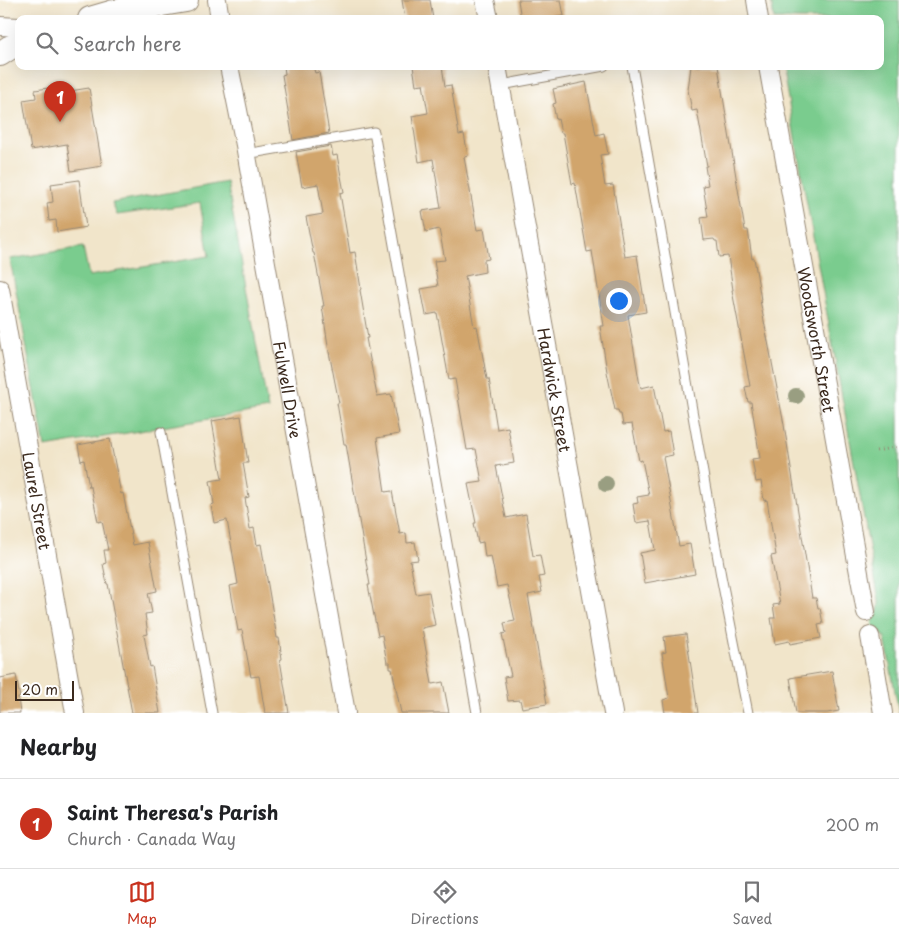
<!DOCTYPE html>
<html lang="en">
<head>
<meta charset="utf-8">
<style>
  body { margin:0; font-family:"Playpen Sans",sans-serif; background:#f6f6f6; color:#202124 }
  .scale { position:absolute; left:15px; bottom:12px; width:59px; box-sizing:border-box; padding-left:5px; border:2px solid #3b2a1e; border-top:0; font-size:14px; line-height:18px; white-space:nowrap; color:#3b2a1e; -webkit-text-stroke:4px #fff; paint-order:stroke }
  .you { position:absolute; left:618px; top:300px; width:18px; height:18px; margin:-12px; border:4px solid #fff; border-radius:50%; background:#1a73e8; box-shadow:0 0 0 8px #1a73e833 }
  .badge { display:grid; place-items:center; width:32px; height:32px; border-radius:50%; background:#c8321e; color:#fff; font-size:16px; font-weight:700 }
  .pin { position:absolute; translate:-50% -41px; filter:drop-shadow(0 1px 2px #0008) }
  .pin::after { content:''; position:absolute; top:26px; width:18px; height:15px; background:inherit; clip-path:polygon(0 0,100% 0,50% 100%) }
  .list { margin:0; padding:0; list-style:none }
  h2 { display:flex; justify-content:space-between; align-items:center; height:65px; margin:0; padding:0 20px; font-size:21px }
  h2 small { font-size:16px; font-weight:400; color:#757577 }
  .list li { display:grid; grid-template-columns:32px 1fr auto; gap:15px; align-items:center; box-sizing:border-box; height:90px; padding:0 20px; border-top:1px solid #e0e0e0 }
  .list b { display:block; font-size:19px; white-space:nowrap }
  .list p { margin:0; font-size:16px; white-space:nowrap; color:#757577 }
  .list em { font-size:16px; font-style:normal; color:#757577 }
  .icon { flex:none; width:28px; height:28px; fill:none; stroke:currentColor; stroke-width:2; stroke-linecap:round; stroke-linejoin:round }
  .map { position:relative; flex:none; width:899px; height:713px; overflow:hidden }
  .search { position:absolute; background:#fff; box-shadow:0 5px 20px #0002; left:15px; right:15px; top:15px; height:55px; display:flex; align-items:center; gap:12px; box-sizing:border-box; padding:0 18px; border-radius:10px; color:#757577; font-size:19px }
  .sheet { height:155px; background:#fff }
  nav { display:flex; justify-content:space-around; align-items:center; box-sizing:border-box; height:70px; border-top:1px solid #e0e0e0; background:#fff; font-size:14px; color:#757577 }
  nav a { display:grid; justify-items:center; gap:2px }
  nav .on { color:#c8321e }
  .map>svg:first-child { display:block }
  .green { fill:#7acc8e; stroke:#5a7b56 }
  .building { fill:#d1a56c }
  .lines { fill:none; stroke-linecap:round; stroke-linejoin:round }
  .service-casing { stroke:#968874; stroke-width:11 }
  .minor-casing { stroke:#968874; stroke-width:20 }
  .secondary-casing { stroke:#968874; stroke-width:26 }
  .path { stroke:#968874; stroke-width:3; stroke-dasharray:1 4; stroke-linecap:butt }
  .service { stroke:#fff; stroke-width:9 }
  .minor { stroke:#fff; stroke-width:18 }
  .secondary { stroke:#fff; stroke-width:24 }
  .tree { fill:#999e81 }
  .labels { text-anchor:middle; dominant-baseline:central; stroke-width:5; stroke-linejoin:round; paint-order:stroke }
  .street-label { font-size:16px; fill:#3b2a1e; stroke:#fff }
</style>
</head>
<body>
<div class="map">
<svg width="899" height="713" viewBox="0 0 899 713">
  <rect width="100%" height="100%" fill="#fff"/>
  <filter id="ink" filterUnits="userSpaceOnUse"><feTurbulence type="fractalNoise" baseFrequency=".02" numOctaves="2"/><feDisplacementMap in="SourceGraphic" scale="10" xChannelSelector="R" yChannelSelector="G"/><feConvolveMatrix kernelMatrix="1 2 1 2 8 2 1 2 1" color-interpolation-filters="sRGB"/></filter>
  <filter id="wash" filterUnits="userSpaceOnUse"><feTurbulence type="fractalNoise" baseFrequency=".0096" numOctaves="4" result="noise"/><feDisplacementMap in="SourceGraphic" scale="20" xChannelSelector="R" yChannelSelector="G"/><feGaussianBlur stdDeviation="1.12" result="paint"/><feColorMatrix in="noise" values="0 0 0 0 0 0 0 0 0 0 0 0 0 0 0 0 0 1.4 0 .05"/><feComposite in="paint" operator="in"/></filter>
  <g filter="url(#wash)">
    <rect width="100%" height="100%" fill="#f1e5ca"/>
    <path class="green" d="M771,0H899V713L885,638L881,633L873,628L872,619C878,615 879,609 879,601L782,66H880V19H774Z
      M227,182L268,409L45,447L10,259L83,247L89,276L209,256L200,203L117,215L112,203Z"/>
    <g id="blocks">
      <path class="building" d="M402,0H430L433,19H405Z
        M518,0H561L564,16L545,19H521Z
        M284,66H313L315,73L319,72L329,133L293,140L282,75L285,74Z
        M413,66H442L445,86L451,85L459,135L464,134L468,156L464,157L477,230L484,229L489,259L484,260L485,272L465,276L474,327L477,326L487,379H489L497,429L508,427L514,463L496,466L506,518L526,514L533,556L540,555L544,576L539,577L542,592L528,595L547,704L522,708L520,700L508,701L504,677L511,676L502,634L506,633L504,623L515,621L507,585L497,587L491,556L485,557L483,542L478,543L474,523H476L468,484L482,482L476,449L467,450L455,379L449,380L437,313L426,315L421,289L438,286L434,261L445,260L439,229L426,232L422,211L441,208L433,159L419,162L412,116L428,113L423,84L416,85Z
        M691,66H718L737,183L745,230H748L752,259L754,258L761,300H760L784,425L812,598H816L818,608H820L823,624L818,625L821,638L790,644L789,641L775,644L771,618H775L773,605L780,604L771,556L776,555L767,500L764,501L761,481L756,482L752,459L760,458L751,402H748L745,387L750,386L732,290H733L728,256L719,257L717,241H715L714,239L704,240L701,218L708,217L703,186L708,185L705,166H707L697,110L692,111L688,90Z
        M586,82L596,135L604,133L608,154L600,155L605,186L613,185L625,257L637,255L646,312L628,315L639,380L641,388L654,385L663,432L669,431L673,455L663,457L679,546L690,544L695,574L645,583L640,553L655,550L650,521L636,523L633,504L638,503L637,497L649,495L642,460L639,461L632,424L623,425L621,414H619L618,410H615L607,372L600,326H604L592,251L587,252L575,183L572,184L563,133H561L558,119L556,120L553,104L556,103L553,89Z
        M55,87L57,93L89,88L102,166L71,171L67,144L31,150L23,100L36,98L35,90Z
        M331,146L333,156L337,155L344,192L340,193L350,253L355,252L361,289L360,290L368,338H366L377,396L391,394L399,434L377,438L385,492L392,491L400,534L406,533L407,543L415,542L418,560L410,561L416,594L429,592L435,625L422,628L432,684L443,682L449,713H401L392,669H390V663H387L382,635L378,636L368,585H370L346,444H344L337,403H339L329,352L322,306H324L314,253H313L306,217L323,214L318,184L302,187L296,152Z
        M79,180L86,227L57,232L56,220L49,221L47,203L53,202L51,184Z
        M241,416L248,463H243L249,497L245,498L250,529L254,528L257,545L261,544L277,638H279L282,659L280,660L289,713H265L259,676L251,677L242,630L238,631L230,586L238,584L227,520L214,523L211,505L214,504L210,481L222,479L212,421Z
        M110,439L121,494L123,493L133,545L148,542L157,591L148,593L152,613L145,614L148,634L144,635L150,667L152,666L160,713H132L108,584H107L103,564L106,563L104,550H108L102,521L98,522L91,487H89L84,460L81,461L78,445Z
        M686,634L698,713H665L663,700L669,698L662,653L666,652L664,637Z
        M832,671L839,711L827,713H796L790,678Z
        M16,675L20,698H18L20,713H0V678Z"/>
    </g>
  </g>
  <g filter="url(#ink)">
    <use href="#blocks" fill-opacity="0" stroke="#968874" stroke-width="1"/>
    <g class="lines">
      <g class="service-casing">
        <path id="service" d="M632,66L721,576L748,713
          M501,85L604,66
          M246,154L374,132L477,713
          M161,432L212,713"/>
      </g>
      <g class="minor-casing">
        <g id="minor">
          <path d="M217,0L220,19"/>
          <path d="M485,0L489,19"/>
          <path d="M756,0L759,19"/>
          <path d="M0,26L19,27"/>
          <path id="s1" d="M229,66L245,145L346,713"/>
          <path id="s2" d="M497,66L613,713"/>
          <path id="s3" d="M768,66L866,612"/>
          <path id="s4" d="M0,289L75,713"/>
          <path d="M870,636L883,713"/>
        </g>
      </g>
      <g class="secondary-casing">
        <path id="secondary" d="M90,19L114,12L186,0
          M0,54L9,48L19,44"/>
      </g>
      <path class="path" d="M876,451L899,447"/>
      <use href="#service" class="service"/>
      <use href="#minor" class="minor"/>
      <use href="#secondary" class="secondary"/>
    </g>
    <g class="tree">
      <circle cx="796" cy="396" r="8"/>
      <circle cx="606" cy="484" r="8"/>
    </g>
  </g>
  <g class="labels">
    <g class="street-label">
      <text stroke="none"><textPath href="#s3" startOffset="278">Woodsworth Street</textPath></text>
      <text stroke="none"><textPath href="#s1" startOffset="329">Fulwell Drive</textPath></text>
      <text stroke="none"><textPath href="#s2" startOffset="329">Hardwick Street</textPath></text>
      <text stroke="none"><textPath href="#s4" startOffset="215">Laurel Street</textPath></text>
    </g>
  </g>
</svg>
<div class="scale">20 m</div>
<div class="you"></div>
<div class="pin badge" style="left:60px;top:122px">1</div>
<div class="search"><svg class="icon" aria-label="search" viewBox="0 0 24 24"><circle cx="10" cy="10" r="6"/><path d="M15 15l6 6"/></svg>Search here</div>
</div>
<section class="sheet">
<h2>Nearby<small></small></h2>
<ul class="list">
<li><span class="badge">1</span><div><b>Saint Theresa's Parish</b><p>Church · Canada Way</p></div><em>200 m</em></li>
</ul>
</section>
<nav>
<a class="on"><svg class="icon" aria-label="map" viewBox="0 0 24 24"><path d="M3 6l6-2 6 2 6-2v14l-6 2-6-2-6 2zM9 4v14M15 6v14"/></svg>Map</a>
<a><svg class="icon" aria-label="directions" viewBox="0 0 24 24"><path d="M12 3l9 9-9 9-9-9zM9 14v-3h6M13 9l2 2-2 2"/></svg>Directions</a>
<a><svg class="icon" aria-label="saved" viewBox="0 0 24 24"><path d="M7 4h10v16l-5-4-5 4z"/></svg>Saved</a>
</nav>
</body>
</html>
